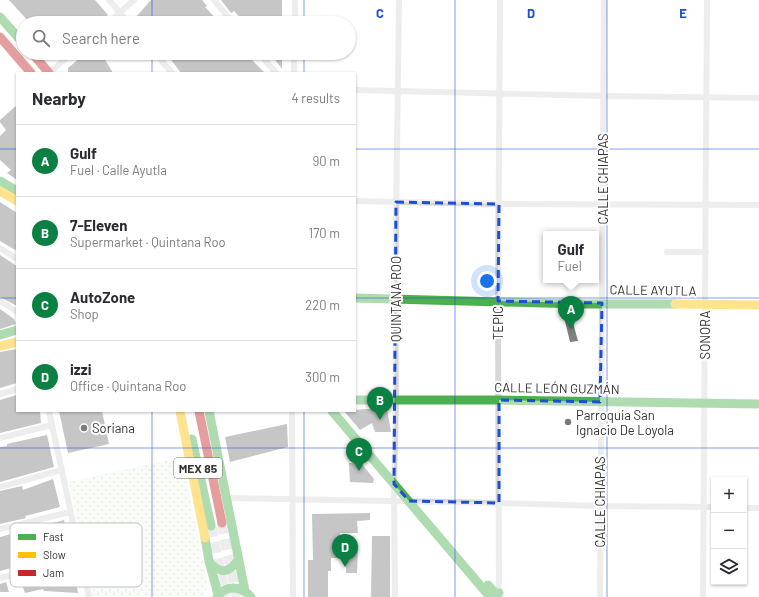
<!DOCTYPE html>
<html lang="en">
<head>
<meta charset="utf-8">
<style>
  body { margin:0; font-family:Barlow,sans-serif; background:#f7f7f7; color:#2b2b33 }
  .controls { position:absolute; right:12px; bottom:12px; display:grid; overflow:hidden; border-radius:0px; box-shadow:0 1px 3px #0004 }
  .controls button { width:36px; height:36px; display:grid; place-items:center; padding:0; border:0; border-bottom:1px solid #e1e1e2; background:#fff; color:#2b2b33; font:20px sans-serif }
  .you { position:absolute; left:487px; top:281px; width:14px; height:14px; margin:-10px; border:3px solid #fff; border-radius:50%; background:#1a73e8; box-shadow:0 0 0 6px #1a73e833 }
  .badge { display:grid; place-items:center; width:26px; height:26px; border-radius:50%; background:#0b8043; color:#fff; font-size:13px; font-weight:700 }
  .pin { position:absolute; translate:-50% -33px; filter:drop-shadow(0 1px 2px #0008) }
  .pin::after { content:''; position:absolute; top:21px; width:14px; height:12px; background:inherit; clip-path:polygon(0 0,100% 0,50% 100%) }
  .popup { position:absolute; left:543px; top:231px; width:56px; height:52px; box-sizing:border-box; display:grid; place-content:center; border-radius:0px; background:#fff; filter:drop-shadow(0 1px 3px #0005); font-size:13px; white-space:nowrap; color:#7c7c81 }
  .popup b { font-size:15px; color:#2b2b33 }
  .popup::after { content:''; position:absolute; left:50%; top:100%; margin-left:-8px; border:8px solid transparent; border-top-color:#fff }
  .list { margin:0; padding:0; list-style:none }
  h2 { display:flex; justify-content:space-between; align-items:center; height:52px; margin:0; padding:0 16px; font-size:17px }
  h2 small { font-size:13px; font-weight:400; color:#7c7c81 }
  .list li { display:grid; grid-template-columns:26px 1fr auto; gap:12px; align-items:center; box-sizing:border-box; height:72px; padding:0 16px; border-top:1px solid #e1e1e2 }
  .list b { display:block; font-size:15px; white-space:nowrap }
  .list p { margin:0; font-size:13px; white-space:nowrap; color:#7c7c81 }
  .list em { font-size:13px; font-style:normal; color:#7c7c81 }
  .icon { flex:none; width:22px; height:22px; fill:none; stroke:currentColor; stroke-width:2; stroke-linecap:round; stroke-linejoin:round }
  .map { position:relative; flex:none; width:759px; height:597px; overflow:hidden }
  .search { position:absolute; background:#fff; box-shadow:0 1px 3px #0004; left:16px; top:16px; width:340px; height:44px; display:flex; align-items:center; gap:10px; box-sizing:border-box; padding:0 14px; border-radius:22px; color:#7c7c81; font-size:15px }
  .panel { position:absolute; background:#fff; box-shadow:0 1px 3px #0004; left:16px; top:72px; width:340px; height:340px; border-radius:0px }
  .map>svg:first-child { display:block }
  .grass { fill:url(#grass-dots) }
  .building { fill:#818181 }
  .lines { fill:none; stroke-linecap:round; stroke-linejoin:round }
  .highway-tunnel { stroke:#d6d6d6; stroke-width:11; stroke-dasharray:11 5.5; stroke-linecap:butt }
  .street { stroke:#d7d7d7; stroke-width:6 }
  .fast { stroke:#4caf50; stroke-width:9 }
  .slow { stroke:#ffc107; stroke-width:9 }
  .jam { stroke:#c62828; stroke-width:9 }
  .marked { fill:none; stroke:#1d4ed8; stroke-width:3; stroke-dasharray:8 5; stroke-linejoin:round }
  .grid { fill:none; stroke:#1d4ed8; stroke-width:1; stroke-opacity:0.55 }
  .poi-dot { fill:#7a7a7a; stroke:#fff; stroke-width:1.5 }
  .labels { text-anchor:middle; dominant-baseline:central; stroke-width:4; stroke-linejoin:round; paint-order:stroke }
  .shield { fill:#fff; stroke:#707070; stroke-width:1 }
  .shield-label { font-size:12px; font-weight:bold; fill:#333 }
  .street-label { font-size:13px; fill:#333; stroke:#fff }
  .poi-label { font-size:13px; fill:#333; stroke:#fff; text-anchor:start }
  .key { fill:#fff; stroke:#c2c2c2; stroke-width:1 }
  .key-label { font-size:11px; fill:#333 }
  .grid-label { font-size:13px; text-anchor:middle; font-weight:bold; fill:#1d4ed8; stroke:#fff; stroke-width:4; stroke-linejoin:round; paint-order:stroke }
</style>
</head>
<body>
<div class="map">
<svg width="759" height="597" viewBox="0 0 759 597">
  <defs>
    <pattern id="grass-dots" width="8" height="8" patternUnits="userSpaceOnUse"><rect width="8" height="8" fill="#f1f5ed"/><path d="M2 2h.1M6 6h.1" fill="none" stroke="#cfd2cc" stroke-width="1.8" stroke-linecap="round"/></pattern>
  </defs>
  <rect width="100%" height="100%" fill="#fff"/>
  <path class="grass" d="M182,457L208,588L201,597L91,596L69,482Z"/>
  <path class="building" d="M9,0H95L108,15L98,23H30Z
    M151,0H202L207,6L205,7L220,23H139L135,18Z
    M221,0H282V23H245L234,11L231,13Z
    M86,53H109L104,58L113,73H68V68Z
    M166,53H245L265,73H181Z
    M270,53H282V69Z
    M17,105V180L7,173L11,170L0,160V136L6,130L0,122V120Z
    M0,202L17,213V251L0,241Z
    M0,255L17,266V306L0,297Z
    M0,309L14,319L16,324L0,329Z
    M571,315L578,341L570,342L564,317Z
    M17,349V383L0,388V352Z
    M17,395V411H40L41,423L0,433V400Z
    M366,409H387L391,432H375L372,423L360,430L344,411Z
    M59,411H102L109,444L68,453Z
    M287,424L288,447L230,462L225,437Z
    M47,435L54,467L0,482V447L7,446V444Z
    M349,463H361L374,479L373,483L350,482Z
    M53,479L60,507L25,516L26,518L0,524V491L22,486L23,490Z
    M370,513V520L357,521L358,533H340V548H358L357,573H346V558H331V571H328V597H308V560H313L312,514Z
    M64,520L67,533H69L72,552L0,571V537Z
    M372,536H390V597H371Z
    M73,565L78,593L44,591L43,589L25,593L20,579Z
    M6,582L9,592H0V584Z"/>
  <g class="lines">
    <path class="highway-tunnel" d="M222,523L237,597
      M211,526L225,597"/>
    <path class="street" d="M109,0L129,23
      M214,0L233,23
      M108,23L134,0
      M295,23V0
      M155,53L172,73
      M259,53L276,73
      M49,73L72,53
      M294,73V53
      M355,90L604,96L759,98
      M355,201L499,204L759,205
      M0,248L17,259
      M667,252H706
      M0,301L17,312
      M0,394L17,389
      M49,411L89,597
      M292,411L293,597
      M0,438L52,425
      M0,487L61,470
      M228,498L499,503L600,506L714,507
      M744,508H759
      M0,529L70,512
      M0,578L80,556
      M499,595L498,301L500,0
      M395,597L394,484L396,400L395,299L399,0
      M600,597L604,0
      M703,597L707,0"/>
    <path class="fast" d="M0,17L23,43
      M0,181L17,191
      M355,298L580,304H675
      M0,335L17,330
      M355,400H499L759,404
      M209,411L245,591
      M332,411L490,597
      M192,439L211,526
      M205,538L209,561L218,594
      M209,562C221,575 229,573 239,559
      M488,585L495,593H499
      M217,597C226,584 241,586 251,597"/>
    <path class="slow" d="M0,191L17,201
      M675,304L759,305
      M0,346L17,342
      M180,411L205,538"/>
    <path class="jam" d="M0,37L31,73
      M32,53L49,73
      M199,411L222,523"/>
  </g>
  <path d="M0 0H759V597H0ZM396,202L499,204L498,301L602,303L600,402L499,400V503L409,501L394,484Z" fill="#fff" fill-opacity=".55" fill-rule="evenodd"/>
  <path class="marked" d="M396,202L499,204L498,301L602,303L600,402L499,400V503L409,501L394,484Z"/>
  <path class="grid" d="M152,0V23M304,0V23M455,0V597M607,0V597M152,53V73M304,53V73M0,149H17M355,149H759M0,298H17M355,298H759M152,411V597M304,411V597M0,448H759"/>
  <g class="poi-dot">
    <circle cx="568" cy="422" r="4"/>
    <circle cx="84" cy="428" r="4"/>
  </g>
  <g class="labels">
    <rect class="shield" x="174" y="458" width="48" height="20" rx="3"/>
    <g class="shield-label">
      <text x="198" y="468">MEX 85</text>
    </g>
    <g class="street-label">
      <text transform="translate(603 179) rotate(-90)">CALLE CHIAPAS</text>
      <text transform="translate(653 290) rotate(1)">CALLE AYUTLA</text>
      <text transform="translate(396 299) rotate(-90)">QUINTANA ROO</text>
      <text transform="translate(498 323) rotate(-90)">TEPIC</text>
      <text transform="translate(705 335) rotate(-90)">SONORA</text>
      <text transform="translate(557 388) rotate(1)">CALLE LEÓN GUZMÁN</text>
      <text transform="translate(600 502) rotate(-90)">CALLE CHIAPAS</text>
    </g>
    <g class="poi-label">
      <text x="576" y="415">Parroquia San<tspan x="576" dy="15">Ignacio De Loyola</tspan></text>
      <text x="92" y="428">Soriana</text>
    </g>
  </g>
  <rect x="10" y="523" width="132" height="64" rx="6" class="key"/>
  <rect x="18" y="534" width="18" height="6" fill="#4caf50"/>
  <rect x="18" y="552" width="18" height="6" fill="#ffc107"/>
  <rect x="18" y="570" width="18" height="6" fill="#c62828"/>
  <g class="key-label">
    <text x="43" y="541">Fast</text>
    <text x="43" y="559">Slow</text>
    <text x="43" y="577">Jam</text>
  </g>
  <g class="grid-label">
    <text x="380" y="18">C</text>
    <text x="531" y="18">D</text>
    <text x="683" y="18">E</text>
  </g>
</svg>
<div class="controls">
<button>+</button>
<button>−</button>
<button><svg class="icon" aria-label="layers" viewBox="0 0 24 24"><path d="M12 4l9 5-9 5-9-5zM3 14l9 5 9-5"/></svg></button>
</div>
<div class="you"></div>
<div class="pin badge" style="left:571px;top:329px">A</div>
<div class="popup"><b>Gulf</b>Fuel</div>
<div class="pin badge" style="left:380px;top:420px">B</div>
<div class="pin badge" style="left:359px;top:471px">C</div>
<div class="pin badge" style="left:345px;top:567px">D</div>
<div class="search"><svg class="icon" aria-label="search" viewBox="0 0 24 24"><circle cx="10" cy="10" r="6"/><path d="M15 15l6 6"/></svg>Search here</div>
<section class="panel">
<h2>Nearby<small>4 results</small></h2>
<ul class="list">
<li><span class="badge">A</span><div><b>Gulf</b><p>Fuel · Calle Ayutla</p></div><em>90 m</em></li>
<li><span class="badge">B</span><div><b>7-Eleven</b><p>Supermarket · Quintana Roo</p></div><em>170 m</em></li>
<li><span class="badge">C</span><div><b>AutoZone</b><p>Shop</p></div><em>220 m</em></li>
<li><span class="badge">D</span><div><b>izzi</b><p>Office · Quintana Roo</p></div><em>300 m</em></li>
</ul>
</section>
</div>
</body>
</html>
